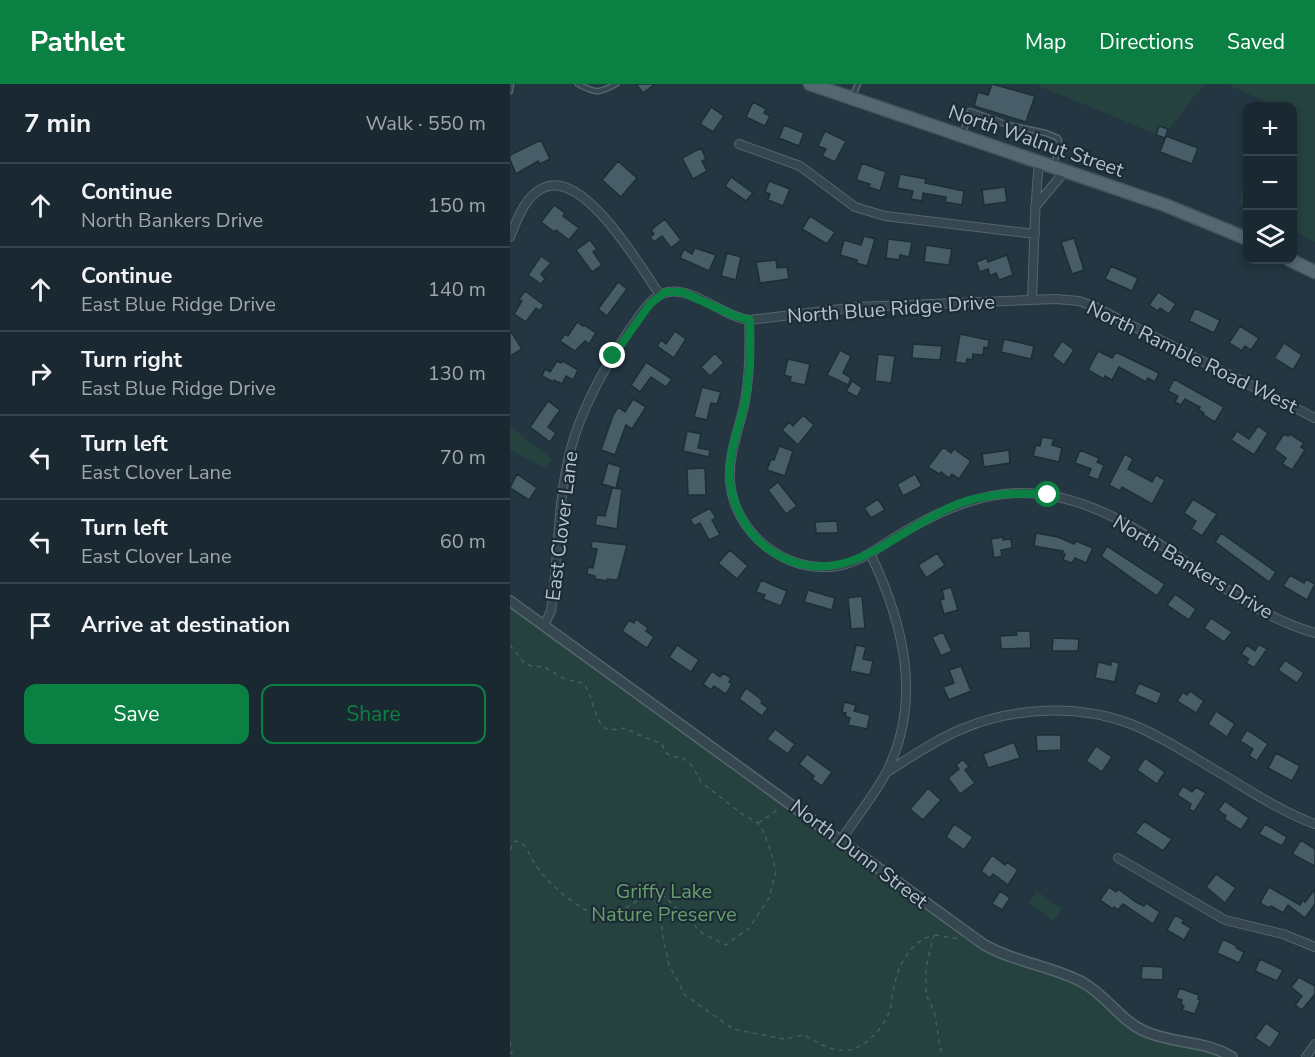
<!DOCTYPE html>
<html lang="en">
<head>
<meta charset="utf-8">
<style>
  body { margin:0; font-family:"Nunito Sans",sans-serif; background:#27343d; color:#f1f3f6 }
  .controls { position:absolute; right:18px; top:18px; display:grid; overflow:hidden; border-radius:12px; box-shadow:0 3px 9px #0003 }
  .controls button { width:54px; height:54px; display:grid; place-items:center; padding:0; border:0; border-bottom:2px solid #38444d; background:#1a2831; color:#f1f3f6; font:30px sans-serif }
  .stop { position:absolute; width:18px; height:18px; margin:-14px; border:4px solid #0b8043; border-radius:50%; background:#fff }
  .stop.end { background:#0b8043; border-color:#fff; box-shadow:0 2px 6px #0008 }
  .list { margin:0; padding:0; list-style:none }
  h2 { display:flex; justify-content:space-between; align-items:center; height:78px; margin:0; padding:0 24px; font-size:26px }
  h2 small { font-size:20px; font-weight:400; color:#9fa6ab }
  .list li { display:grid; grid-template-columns:39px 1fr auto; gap:18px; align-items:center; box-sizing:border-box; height:84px; padding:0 24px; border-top:2px solid #38444d }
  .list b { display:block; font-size:22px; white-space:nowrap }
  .list p { margin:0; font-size:20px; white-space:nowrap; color:#9fa6ab }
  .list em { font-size:20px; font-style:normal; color:#9fa6ab }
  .actions { display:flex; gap:12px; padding:18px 24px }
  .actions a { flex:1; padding:14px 0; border:2px solid #0b8043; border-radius:12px; text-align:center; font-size:21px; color:#0b8043 }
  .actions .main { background:#0b8043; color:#fff }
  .icon { flex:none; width:33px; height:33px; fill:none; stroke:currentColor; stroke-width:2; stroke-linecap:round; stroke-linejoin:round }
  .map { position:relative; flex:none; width:805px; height:973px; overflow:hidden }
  header { display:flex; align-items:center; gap:36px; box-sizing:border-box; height:84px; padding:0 30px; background:#0b8043; color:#fff }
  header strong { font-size:28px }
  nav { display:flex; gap:33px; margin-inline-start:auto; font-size:21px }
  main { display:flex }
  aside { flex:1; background:#1a2831 }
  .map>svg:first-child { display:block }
  .green { fill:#25423f }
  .building { fill:#475d67; stroke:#1e2e38; stroke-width:1.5 }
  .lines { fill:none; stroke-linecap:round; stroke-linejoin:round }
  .service-casing { stroke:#55656e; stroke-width:7 }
  .minor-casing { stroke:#55656e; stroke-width:10 }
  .tertiary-casing { stroke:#55656e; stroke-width:12 }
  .primary-casing { stroke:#44535d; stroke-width:15 }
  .path { stroke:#435e5b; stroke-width:1.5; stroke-dasharray:4.5 4.5; stroke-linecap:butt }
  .service { stroke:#374750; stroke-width:4 }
  .minor { stroke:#374750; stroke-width:8 }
  .tertiary { stroke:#374750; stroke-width:9 }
  .primary { stroke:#556771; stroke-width:12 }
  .route { stroke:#0b8043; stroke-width:8 }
  .labels { text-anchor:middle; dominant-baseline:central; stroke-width:4.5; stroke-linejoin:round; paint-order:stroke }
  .street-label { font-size:20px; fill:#b4c2cb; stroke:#1c2c36 }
  .park-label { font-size:20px; fill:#699e6a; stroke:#1c2c36 }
</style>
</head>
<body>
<header>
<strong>Pathlet</strong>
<nav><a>Map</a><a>Directions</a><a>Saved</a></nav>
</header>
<main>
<aside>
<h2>7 min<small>Walk · 550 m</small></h2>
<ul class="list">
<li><svg class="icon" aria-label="ahead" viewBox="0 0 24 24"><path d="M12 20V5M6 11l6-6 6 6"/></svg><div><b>Continue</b><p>North Bankers Drive</p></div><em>150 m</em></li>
<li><svg class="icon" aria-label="ahead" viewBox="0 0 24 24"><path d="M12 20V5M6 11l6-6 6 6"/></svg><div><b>Continue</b><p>East Blue Ridge Drive</p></div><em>140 m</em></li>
<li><svg class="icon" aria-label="right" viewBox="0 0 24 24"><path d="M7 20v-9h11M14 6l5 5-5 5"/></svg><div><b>Turn right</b><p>East Blue Ridge Drive</p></div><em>130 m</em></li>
<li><svg class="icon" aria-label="left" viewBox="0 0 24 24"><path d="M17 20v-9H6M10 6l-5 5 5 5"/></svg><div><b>Turn left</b><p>East Clover Lane</p></div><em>70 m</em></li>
<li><svg class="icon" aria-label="left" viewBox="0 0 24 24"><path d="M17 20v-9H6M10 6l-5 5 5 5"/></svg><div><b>Turn left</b><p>East Clover Lane</p></div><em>60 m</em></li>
<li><svg class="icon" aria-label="arrive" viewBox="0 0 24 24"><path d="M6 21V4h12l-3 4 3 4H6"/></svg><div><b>Arrive at destination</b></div></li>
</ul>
<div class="actions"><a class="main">Save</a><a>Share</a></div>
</aside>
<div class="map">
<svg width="805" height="973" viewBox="0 0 805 973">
  <rect width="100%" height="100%" fill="#233641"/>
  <path class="green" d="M524,0H694L653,53Z
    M716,0H805V158L783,147L782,22H756L757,18Z
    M737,87V124L728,120Z
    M0,342L42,375L35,384L0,366Z
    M0,517L460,852L558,892L629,944L722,973H0Z
    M527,807L552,825L543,837L519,819Z"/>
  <path class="building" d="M126,0H145L133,9Z
    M482,0L525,12L516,38L464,22L468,8L478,11Z
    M243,18L256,25L254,29L260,32L255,42L236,33Z
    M201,23L214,32L203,48L190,40Z
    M274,41L294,49L289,62L269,54Z
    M649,42L658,45L655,54L646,51Z
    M315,47L336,57L325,78L312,72L316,65L308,62Z
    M656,52L688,64L682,80L650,68Z
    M31,56L40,75L30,80L28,77L6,90L0,76V71Z
    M191,64L196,75L192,77L197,87L183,95L172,74Z
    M108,77L127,94L111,113L92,96Z
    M352,79L376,88L370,107L359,103L360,100L346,96Z
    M390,90L416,95L415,99L454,107L452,121L435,118L436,113L413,109L412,117L401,115L403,107L387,104Z
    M221,93L243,109L236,117L215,102Z
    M259,97L280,105L273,122L258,116L260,110L255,108Z
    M495,103L497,118L474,121L472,106Z
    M44,121L55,129L53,132L69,144L59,156L46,146L44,148L31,138Z
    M300,132L325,148L317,160L292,145Z
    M155,135L171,156L161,164L152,152L144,158L140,153L144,150L141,146Z
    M354,152L365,155L357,182L346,179L347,176L330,171L334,156L351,161Z
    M564,154L574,186L562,190L551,158Z
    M378,155L402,158L399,173L390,171L389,176L376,174Z
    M80,156L87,165L83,168L92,181L82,188L66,166Z
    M416,161L442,165L439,181L414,178Z
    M185,164L206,171L199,187L170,174L174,165L182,170Z
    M217,169L231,173L226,196L211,192Z
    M497,171L503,191L489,196L486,189L480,192L478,185L470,188L466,178L477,174L478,178Z
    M31,172L41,179L31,190L35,195L31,200L18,191Z
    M266,176L267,184L277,183L279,195L250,199L246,178Z
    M601,182L628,194L622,207L595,195Z
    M108,198L117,205L97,232L88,225Z
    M15,207L34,221L30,227L26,224L16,238L4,230L12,217L9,215Z
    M648,208L666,220L659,230L650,224L648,227L639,221Z
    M685,224L710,236L704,249L679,237Z
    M67,238L73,242L74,241L86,249L79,260L75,257L65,267L50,257L55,250L58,252Z
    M730,242L749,254L741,266L735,262L732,267L719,259Z
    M0,246L12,265L0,272Z
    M165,247L176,255L164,274L147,262L151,256L156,260Z
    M450,250L479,256L478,264L474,263L473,271L463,270L462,276L457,275L456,280L445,278Z
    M494,255L524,262L521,275L491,268Z
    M552,257L564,266L554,281L542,272Z
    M774,259L792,271L783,286L764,274Z
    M403,260L432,262L430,276L402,274Z
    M330,266L341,272L333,289L341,294L338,301L317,291Z
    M588,267L602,274L606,268L649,289L645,298L638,294L636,298L609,283L602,296L595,292L594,295L578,286Z
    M205,269L214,279L200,292L191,283Z
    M368,270L385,272L381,299L365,297Z
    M278,275L300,280L295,301L280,298L281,293L274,291Z
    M47,277L51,279L53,277L68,286L63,296L56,292L52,300L44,296L43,298L32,292L35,285L40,288Z
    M136,278L162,295L156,303L141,293L130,308L121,301Z
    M664,295L714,323L705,338L693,331L694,329L689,326L690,323L675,315L671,321L665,318L668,312L658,307Z
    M342,297L352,304L347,313L336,307Z
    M192,303L211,308L207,320L201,319L197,336L184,333Z
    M123,315L136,323L122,345L116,341L105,371L91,366L103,331L108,323L115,328Z
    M38,317L50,326L38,343L46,349L40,358L20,343Z
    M293,331L304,341L288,361L272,346L279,338L283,342Z
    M748,342L758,349L744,371L721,356L727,347L739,355Z
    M177,347L191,350L188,364L200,366L199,373L173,367Z
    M774,350L778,352L780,350L794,359L791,363L795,366L782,386L772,380L776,374L764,365Z
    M532,353L544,355L542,361L552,364L549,378L523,372L526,361L530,362Z
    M269,362L283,367L275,392L257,386L261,375L264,376Z
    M433,363L441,369L444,365L461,377L449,395L442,390L439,394L431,388L429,390L418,383Z
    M499,366L500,379L474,383L472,370Z
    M570,366L589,374L587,378L594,381L588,396L578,392L581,385L565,379Z
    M615,370L623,375L618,385L642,398L646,391L655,396L642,420L612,403L610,407L599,401Z
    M98,379L111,383L106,404L92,400Z
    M195,384L196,411H178L177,385Z
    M7,390L27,404L19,416L0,404Z
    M405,390L412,402L393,412L387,400Z
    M268,398L287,422L276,430L258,406Z
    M102,404L112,405L107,445L85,441L87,431L95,432Z
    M368,415L375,426L361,434L354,424Z
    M683,415L707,430L692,452L681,445L686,437L674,429Z
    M200,424L206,434L202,436L210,451L199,456L190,439L184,442L180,435Z
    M327,437L328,449H306L305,438Z
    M526,449L548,453L564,460L566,457L583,464L576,479L565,474L562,479L553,476L555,470L552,469L553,467L524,462Z
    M711,449L766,488L759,498L705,458Z
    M493,453V456L501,455L502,464L491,466L492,472L484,474L481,455Z
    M82,457L117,461L108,495L105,496L97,495V497L85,495V492L77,490L78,483L83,484L87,465L81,464Z
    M597,462L655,500L647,512L591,472Z
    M220,466L238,482L227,495L208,479Z
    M427,469L435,481L416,494L408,481Z
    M780,491L794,499L796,495L805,500L797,516L773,502Z
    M251,496L277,507L271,522L253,515L255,511L246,508Z
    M441,503L448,526L434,530L430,516L434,515L432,506Z
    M298,506L325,514L322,526L294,518Z
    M665,510L686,525L679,536L657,521Z
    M352,512L355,544L341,545L338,514Z
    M701,534L722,548L714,558L694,544Z
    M126,535L138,544L136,547L144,553L137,564L112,547L119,536L124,539Z
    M506,547H520L521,564L491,565L490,552L507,551Z
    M433,548L442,567L431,572L422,553Z
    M543,554L569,555L568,567H542Z
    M749,560L757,565L744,584L736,579L739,575L731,570L737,561L745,567Z
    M167,561L189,576L181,588L159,573Z
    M346,561L356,563L353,575L363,577L360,591L340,587Z
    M775,576L794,589L787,599L768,586Z
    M601,577L609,579L605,598L585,594L588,578L601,581Z
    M451,582L461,607L439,616L433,603L444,599L439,586Z
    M202,587L210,593L213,589L221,594L219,598L222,600L216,610L204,602L201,606L193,600Z
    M629,599L652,609L647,620L624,610Z
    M236,604L252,616L251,619L258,624L252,632L229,615Z
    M680,607L694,617L686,629L667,617L673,608L677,611Z
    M334,618L346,621L344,627L360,631L357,645L338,641L340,634L335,632L336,629L332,628Z
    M706,627L725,640L717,653L698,640Z
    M265,645L285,660L278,670L257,655Z
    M737,646L758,660L747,677L739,672L743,665L730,657Z
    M526,651H551V666L527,667Z
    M504,658L510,674L478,684L473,670Z
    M586,662L602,673L592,688L576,677Z
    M766,669L790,682L782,697L758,684Z
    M297,670L322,688L312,702L302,695L304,692L289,680Z
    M635,674L655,688L647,700L627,686Z
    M453,675L459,683L455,686L465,699L450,710L438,694L449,685L446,681Z
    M673,702L682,708L686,703L696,709L684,728L679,725L681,720L667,711Z
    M418,704L431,716L413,736L400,725Z
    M715,717L739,734L731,746L714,735L716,732L708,726Z
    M634,737L662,755L653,767L625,749Z
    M444,740L463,753L454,766L436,753Z
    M755,740L777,753L772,762L749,750Z
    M791,756L805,765V782L782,770Z
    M482,771L495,781L497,778L508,786L498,801L483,790L480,794L471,787Z
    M706,790L726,804L715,819L696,803Z
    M599,803L606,808L608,805L626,818L634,822L636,819L650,828L643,840L613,820L608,826L604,823L603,825L590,816Z
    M759,803L790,821L793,816L795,818L805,805V820L795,834L778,821L773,829L761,822L759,824L750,819Z
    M490,807L500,814L492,826L482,820Z
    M665,831L674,836L672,839L681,844L674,856L657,846Z
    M713,855L727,862L726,864L734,868L729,879L707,869Z
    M750,875L773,886L767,897L745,887Z
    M632,882L653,883V896L631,895Z
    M789,893L805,902V910L792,926L785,921L792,912L781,903Z
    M669,904L689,911L688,915L690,916L685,930L672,926L674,922L671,920L672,916L666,914Z
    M756,939L770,949L760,964L745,954Z"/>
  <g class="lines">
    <g class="service-casing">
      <path id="service" d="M68,0C85,9 88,10 106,0
        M0,7L1,0
        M343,11L348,0
        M453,49L460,27L498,41L536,49L548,54L550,61L544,80"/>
    </g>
    <g class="minor-casing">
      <path id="minor" d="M229,60L290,82L345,123L375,132L525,150
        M525,123L555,87
        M0,153C7,136 15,112 33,104C74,84 131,184 150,211
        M522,216C524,170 524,125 529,79
        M239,236C240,263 240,290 235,317C230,343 218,370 220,397C224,449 276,491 328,482C350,478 366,465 384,454C431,425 481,402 537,411C639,427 710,523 805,549
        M34,541L41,527C49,473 47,416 61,364C73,321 95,282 120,245C130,232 141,211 158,208C183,203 214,233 239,236L347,223L546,215L569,217L583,222L805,334
        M377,688C401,673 425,656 452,645C504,623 568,620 621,640C651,652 678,670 705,686C738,705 769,727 805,740
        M331,756C345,735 366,709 377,687C413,615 393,538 360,469
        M608,774L715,836L773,850L805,863
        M796,973L805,960"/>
    </g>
    <g class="tertiary-casing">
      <path id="tertiary" d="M0,517L473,860C504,878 541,882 572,898C596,911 610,936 634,947C662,960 695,956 722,973"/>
    </g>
    <g class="primary-casing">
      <path id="primary" d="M300,0L655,121L738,155
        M780,176L805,188"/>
    </g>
    <path class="path" d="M0,561L14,579L21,582L34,583L55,595L73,599C83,610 85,641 97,645C102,647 110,644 116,644L126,650L152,660L155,668L161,672L173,674L183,683L191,698L232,730L248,739L254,749L260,765L266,787L259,814L239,844L216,861L192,849L154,812L141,808L138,810
      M248,739L269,725
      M0,766L5,757C16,758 19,771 25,780C35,797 74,833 95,831C111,830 124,818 137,810L150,823L153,854L159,881L175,911L223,945L274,955L294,951C305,957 316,964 328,966C350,971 374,945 380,926C382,919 382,910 384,903C388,880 401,857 424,851L416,883V911L424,927L432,973
      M425,851L450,855
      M0,958L2,968L0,970"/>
    <use href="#service" class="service"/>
    <use href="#minor" class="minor"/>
    <use href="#tertiary" class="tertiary"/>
    <use href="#primary" class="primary"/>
  </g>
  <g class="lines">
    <path class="route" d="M103,272L140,220L155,208H172L225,232L240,236C240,263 240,291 235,318C229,344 217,371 220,398C223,423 237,449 257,464C330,516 384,445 448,420C477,409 508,408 538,411"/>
  </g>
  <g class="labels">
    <g class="street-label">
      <text transform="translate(526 57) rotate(19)">North Walnut Street</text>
      <text transform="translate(381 225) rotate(-4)">North Blue Ridge Drive</text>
      <text transform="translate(682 273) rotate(26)">North Ramble Road West</text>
      <text transform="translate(52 442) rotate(-83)">East Clover Lane</text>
      <text transform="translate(683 483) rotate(31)">North Bankers Drive</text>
      <text transform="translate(349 770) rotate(37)">North Dunn Street</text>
    </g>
    <g class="park-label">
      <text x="154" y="807">Griffy Lake<tspan x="154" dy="23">Nature Preserve</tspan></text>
    </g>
  </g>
</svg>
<div class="controls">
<button>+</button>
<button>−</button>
<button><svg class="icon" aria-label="layers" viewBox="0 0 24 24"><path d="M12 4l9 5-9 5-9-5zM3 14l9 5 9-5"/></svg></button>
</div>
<div class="stop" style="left:538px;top:411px"></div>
<div class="stop end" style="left:103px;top:272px"></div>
</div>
</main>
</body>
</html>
